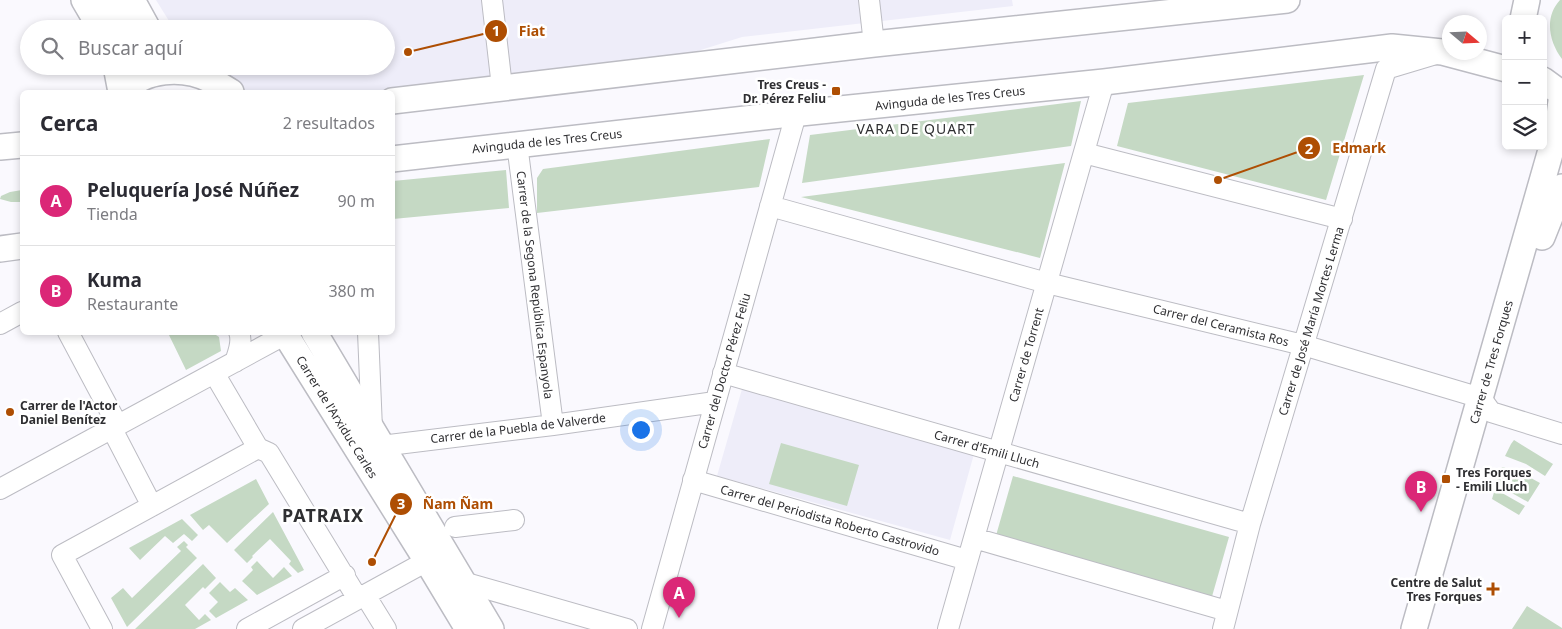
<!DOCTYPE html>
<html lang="es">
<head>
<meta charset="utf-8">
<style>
  body { margin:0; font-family:"Noto Sans",sans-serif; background:#f7f7f7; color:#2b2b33 }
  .controls { position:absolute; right:15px; top:15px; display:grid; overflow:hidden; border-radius:8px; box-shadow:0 2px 8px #0003 }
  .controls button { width:45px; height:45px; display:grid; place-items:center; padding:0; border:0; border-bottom:1px solid #e1e1e2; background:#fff; color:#2b2b33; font:25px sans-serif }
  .compass { position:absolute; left:1442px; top:15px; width:45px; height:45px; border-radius:50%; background:#fff; box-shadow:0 2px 8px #0003; rotate:109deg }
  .you { position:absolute; left:640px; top:429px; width:18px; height:18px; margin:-12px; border:4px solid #fff; border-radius:50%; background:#1a73e8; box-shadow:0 0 0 8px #1a73e833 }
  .badge { display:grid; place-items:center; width:32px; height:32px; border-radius:50%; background:#db2777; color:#fff; font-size:16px; font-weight:700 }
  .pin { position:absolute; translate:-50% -41px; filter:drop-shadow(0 1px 2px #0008) }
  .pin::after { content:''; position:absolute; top:26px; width:18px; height:15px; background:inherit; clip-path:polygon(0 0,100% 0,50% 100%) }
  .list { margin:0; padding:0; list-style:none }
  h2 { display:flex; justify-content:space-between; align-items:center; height:65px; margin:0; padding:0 20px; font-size:21px }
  h2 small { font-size:16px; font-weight:400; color:#7c7c81 }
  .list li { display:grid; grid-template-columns:32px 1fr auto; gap:15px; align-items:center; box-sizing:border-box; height:90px; padding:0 20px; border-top:1px solid #e1e1e2 }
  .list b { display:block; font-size:19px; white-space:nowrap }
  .list p { margin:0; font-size:16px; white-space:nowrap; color:#7c7c81 }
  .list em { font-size:16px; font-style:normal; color:#7c7c81 }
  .icon { flex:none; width:28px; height:28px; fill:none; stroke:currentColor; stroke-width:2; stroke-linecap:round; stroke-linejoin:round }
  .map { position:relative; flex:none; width:1562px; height:629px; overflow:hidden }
  .search { position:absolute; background:#fff; box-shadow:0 2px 8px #0003; left:20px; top:20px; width:375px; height:55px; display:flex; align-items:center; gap:12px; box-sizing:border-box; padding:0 18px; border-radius:28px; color:#7c7c81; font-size:19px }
  .panel { position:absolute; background:#fff; box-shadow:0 2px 8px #0003; left:20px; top:90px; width:375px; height:245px; border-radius:8px }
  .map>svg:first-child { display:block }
  .built { fill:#eeedf9 }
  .green { fill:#c5d9c4 }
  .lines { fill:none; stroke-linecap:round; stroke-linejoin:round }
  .minor-casing { stroke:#bcbcc3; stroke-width:22 }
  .major-casing { stroke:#bcbcc3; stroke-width:28 }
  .minor { stroke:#fff; stroke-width:20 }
  .major { stroke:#fff; stroke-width:25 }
  .poi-dot { fill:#ae4e03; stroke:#fff; stroke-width:2 }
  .labels { text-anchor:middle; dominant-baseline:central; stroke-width:5; stroke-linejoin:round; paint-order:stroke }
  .poi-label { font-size:12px; font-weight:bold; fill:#2f2f32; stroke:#fff; text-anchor:end }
  .street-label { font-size:12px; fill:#2f2f32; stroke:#fff }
  .neighbourhood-label { font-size:14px; letter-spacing:1px; fill:#2f2f32; stroke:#fff }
  .district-label { font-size:18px; font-weight:bold; letter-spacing:1px; fill:#2f2f32; stroke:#fff }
  .leader { fill:none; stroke:#ae4e03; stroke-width:2 }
  .callout-dot { fill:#ae4e03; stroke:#fff; stroke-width:2 }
  .mark-label { font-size:15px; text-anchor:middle; font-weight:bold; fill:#fff }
  .callout-label { font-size:14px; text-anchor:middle; font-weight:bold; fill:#ae4e03; stroke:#fff; stroke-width:5; stroke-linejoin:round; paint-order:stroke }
</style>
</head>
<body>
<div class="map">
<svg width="1562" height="629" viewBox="0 0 1562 629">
  <rect width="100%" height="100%" fill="#faf9fe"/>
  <path class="built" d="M156,0H1012L1013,6L742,37L593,84L392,92H237L206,66H386V29H174Z
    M742,389L974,454L950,540L717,476Z"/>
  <path class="green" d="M1560,0H1562V59C1549,42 1544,17 1560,0Z
    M1364,75L1326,200L1117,146L1128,103Z
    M1081,101L1071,146L802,183L810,135Z
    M770,139L759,187L537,213V178L543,169Z
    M1065,163L1040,258L801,197Z
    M506,170L509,208L393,219V181Z
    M22,190V202H11L0,199L1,196L10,192Z
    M168,333H213L219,337L221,351L186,370Z
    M1514,440L1553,464L1545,476L1526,464L1505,456L1511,444Z
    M781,443L859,465L847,506L769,484Z
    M1502,467L1520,472L1540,483L1528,502L1496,484Z
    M1013,476L1229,537L1211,600L995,539Z
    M256,479L269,504L227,543L209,525L203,530L190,515Z
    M1495,489L1525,506L1519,515L1492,499Z
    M273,512L304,570L298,573L289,564L291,561L270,539L252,556L253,557L247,563L234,550Z
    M182,519L198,535L192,541L184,534L173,543L165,536L140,560L129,548Z
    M184,541L188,545L186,547L197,558L127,627L111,598L123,588L132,598L181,551L177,547Z
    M257,561L273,578L284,567L292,576L257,595L242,581L253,570L251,567Z
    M203,564L216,578L205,589L203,587L185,605L199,620L205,614L211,620L195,629H135Z
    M220,582L230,592L235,588L248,600L216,618L209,611L218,602L209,593Z
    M1527,606L1562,628V629H1512Z"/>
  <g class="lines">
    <g class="minor-casing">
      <path id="minor" d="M492,0L502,87
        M869,0L874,44
        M517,144L553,425
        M1084,153L1342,219
        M770,206L1047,283L1303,345L1481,398L1491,412L1562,434
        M0,324L22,312
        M68,332L118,426
        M368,332L372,429
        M235,362C238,353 243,342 239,332
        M214,373L258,448L269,453L358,599
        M723,373L1250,524
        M112,429L152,506
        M381,446L553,425L715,402
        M693,480L967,560
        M0,489L286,334
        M455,527L514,520
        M974,538L1227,611
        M463,582L627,629
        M365,595L386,629
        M102,629L62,555L258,448
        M247,629L345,575
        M303,629L427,561
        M652,629L796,114
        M948,629L1104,82
        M1223,629L1250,524L1386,69L1436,54"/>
    </g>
    <g class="major-casing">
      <path id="major" d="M84,0L101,29
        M107,0L124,29
        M132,0L148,29
        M1523,19L1527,0
        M116,66L121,92
        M1543,80L1562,94
        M123,92C144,68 183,66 211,80C218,84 225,88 231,92
        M392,101L874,44L1287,0
        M0,147L22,145
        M392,159L781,115L1104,82L1392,47L1442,52L1506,69
        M1542,237L1562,187
        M0,249L22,246
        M284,332L427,561L468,629
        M314,332L491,629
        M1414,629L1555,136L1558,123L1562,94"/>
    </g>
    <use href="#minor" class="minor"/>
    <use href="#major" class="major"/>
  </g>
  <g class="poi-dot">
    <rect x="831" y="86" width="10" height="10" rx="2.5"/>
    <circle cx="10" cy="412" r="5"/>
    <rect x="1441" y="474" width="10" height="10" rx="2.5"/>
    <path d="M1490.5 581.5h5v5h5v5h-5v5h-5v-5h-5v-5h5z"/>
  </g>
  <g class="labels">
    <g class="poi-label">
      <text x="826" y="84">Tres Creus -<tspan x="826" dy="14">Dr. Pérez Feliu</tspan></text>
      <text x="20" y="405" text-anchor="start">Carrer de l'Actor<tspan x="20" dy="14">Daniel Benítez</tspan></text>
      <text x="1456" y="472" text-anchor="start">Tres Forques<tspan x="1456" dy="14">- Emili Lluch</tspan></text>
      <text x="1482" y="582">Centre de Salut<tspan x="1482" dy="14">Tres Forques</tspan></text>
    </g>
    <g class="street-label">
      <text transform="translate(950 98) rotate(-6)">Avinguda de les Tres Creus</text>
      <text transform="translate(547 141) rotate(-6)">Avinguda de les Tres Creus</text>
      <text transform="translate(535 285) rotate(83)">Carrer de la Segona República Espanyola</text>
      <text transform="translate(1311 321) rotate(-73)">Carrer de José María Mortes Lerma</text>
      <text transform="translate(1221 325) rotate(14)">Carrer del Ceramista Ros</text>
      <text transform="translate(1026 355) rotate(-74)">Carrer de Torrent</text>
      <text transform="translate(1491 362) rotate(-74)">Carrer de Tres Forques</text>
      <text transform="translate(724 371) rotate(-74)">Carrer del Doctor Pérez Feliu</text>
      <text transform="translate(337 417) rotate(58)">Carrer de l'Arxiduc Carles</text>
      <text transform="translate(518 428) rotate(-7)">Carrer de la Puebla de Valverde</text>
      <text transform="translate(987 449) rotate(16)">Carrer d'Emili Lluch</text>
      <text transform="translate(830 520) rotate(16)">Carrer del Periodista Roberto Castrovido</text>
    </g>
    <g class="neighbourhood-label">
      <text x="916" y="128">VARA DE QUART</text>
    </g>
    <g class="district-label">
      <text x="323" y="515">PATRAIX</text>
    </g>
  </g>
  <path class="leader" d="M408 52L496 31M1218 180L1309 148M372 562L401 504"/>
  <g class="callout-dot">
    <circle cx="408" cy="52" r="5"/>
    <circle cx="1218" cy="180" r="5"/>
    <circle cx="372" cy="562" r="5"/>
    <circle cx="496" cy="31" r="12"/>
    <circle cx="1309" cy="148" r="12"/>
    <circle cx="401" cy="504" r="12"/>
  </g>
  <g class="mark-label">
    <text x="496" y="36">1</text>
    <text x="1309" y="154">2</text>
    <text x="401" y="509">3</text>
  </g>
  <g class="callout-label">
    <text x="532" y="36">Fiat</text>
    <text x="1359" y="153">Edmark</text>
    <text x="458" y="509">Ñam Ñam</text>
  </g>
</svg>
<div class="controls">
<button>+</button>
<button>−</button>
<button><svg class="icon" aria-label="layers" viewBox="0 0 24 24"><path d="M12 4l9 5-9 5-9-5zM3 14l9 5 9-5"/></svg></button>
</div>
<svg class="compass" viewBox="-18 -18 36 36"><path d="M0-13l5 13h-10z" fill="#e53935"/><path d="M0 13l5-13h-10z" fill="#7c7c81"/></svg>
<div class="you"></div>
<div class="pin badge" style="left:679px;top:618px">A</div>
<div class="pin badge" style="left:1421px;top:512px">B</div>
<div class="search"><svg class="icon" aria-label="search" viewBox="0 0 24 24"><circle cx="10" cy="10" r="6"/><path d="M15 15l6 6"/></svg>Buscar aquí</div>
<section class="panel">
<h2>Cerca<small>2 resultados</small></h2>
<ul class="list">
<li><span class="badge">A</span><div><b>Peluquería José Núñez</b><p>Tienda</p></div><em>90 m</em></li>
<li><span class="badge">B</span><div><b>Kuma</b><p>Restaurante</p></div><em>380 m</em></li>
</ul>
</section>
</div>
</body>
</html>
